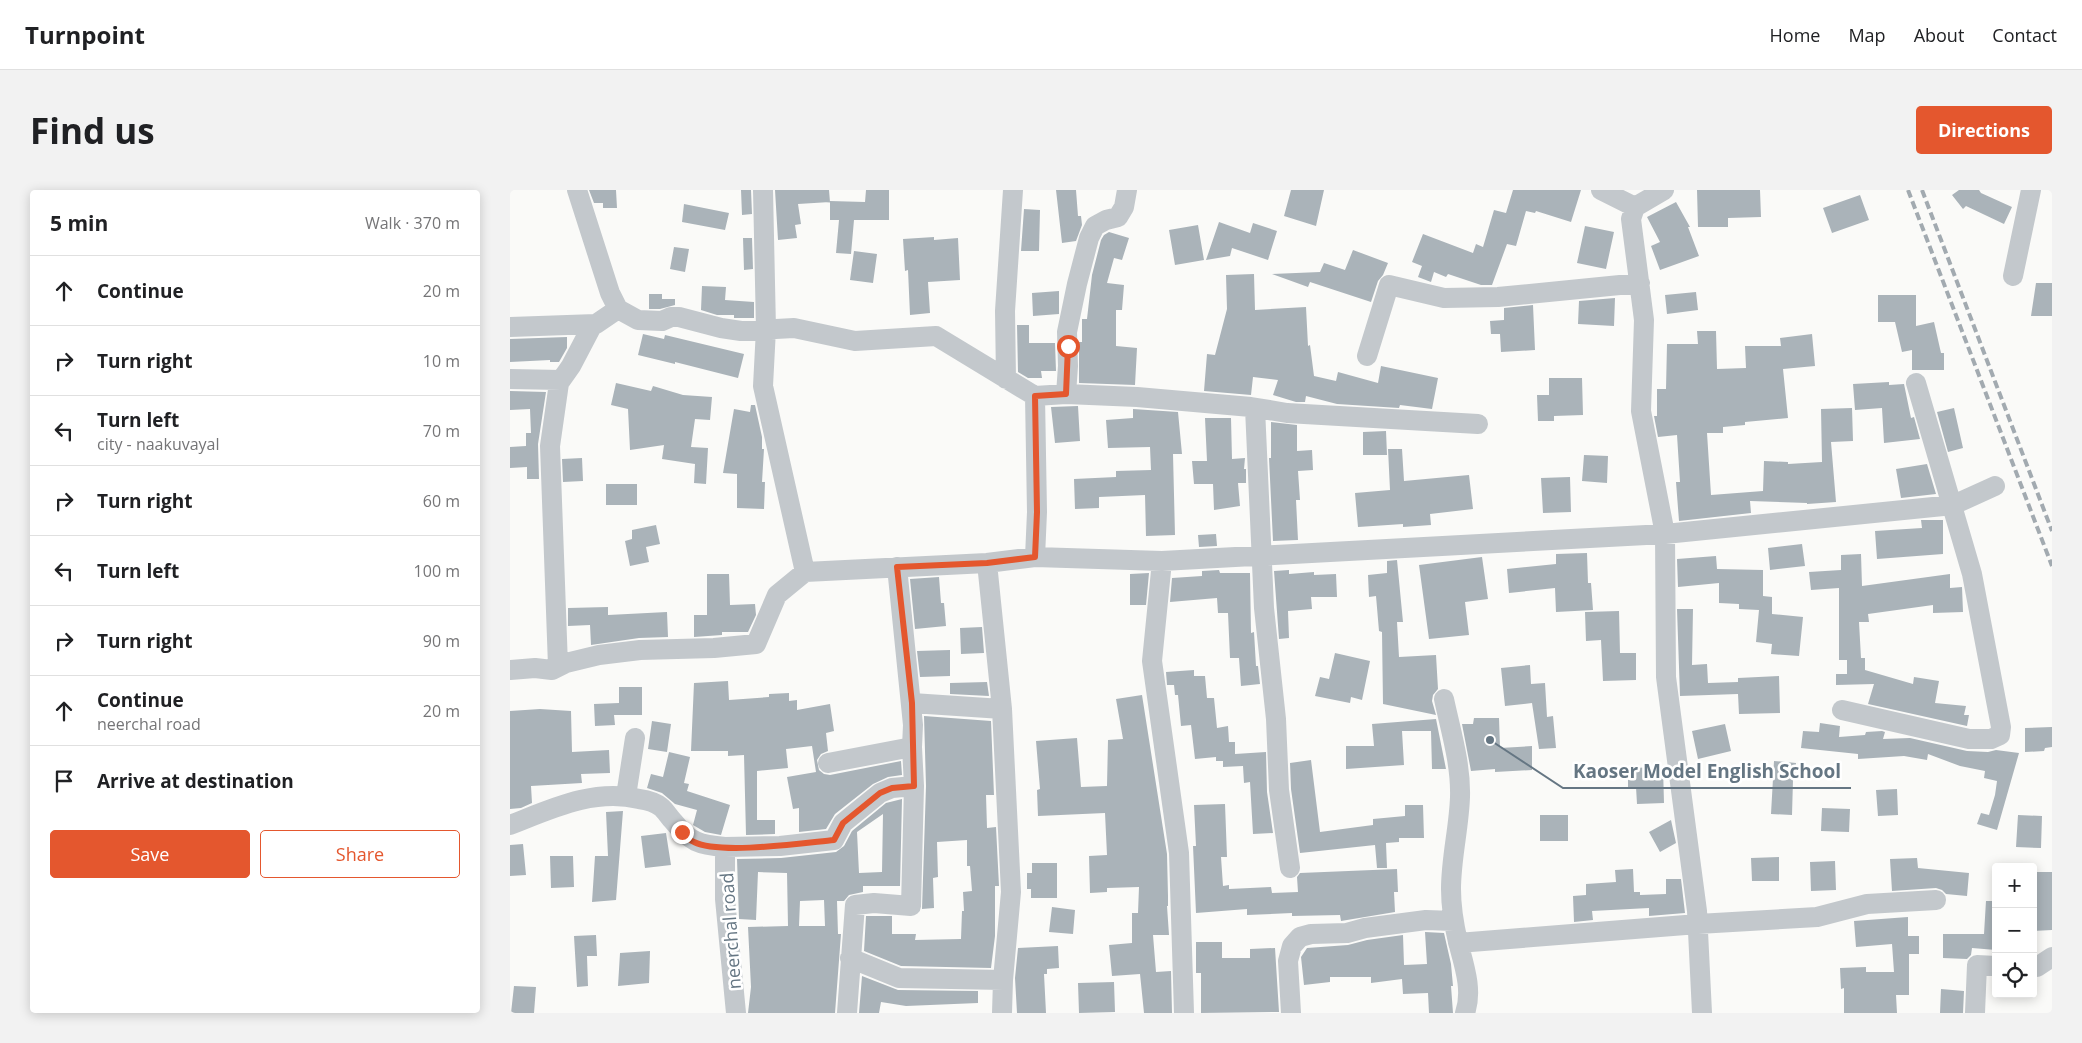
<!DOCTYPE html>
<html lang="en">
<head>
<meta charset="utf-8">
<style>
  body { margin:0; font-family:"Open Sans",sans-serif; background:#f2f2f2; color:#202124 }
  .controls { position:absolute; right:15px; bottom:15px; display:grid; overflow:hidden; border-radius:5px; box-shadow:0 2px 12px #0003 }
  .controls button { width:45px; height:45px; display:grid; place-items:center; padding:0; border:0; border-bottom:1px solid #e0e0e0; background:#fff; color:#202124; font:25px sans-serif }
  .stop { position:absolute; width:15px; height:15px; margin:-11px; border:4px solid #e4572e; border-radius:50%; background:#fff }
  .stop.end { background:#e4572e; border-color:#fff; box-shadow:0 1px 5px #0008 }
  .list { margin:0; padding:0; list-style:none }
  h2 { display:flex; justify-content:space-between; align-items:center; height:65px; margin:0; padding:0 20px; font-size:21px }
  h2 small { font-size:16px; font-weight:400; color:#757577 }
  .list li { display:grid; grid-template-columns:32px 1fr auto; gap:15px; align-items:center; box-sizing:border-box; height:70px; padding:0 20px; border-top:1px solid #e0e0e0 }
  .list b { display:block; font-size:19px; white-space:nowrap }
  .list p { margin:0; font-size:16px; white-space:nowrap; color:#757577 }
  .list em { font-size:16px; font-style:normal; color:#757577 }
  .actions { display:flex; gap:10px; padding:15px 20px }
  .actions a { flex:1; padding:11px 0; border:1px solid #e4572e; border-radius:5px; text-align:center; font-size:18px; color:#e4572e }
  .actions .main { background:#e4572e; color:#fff }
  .icon { flex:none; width:28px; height:28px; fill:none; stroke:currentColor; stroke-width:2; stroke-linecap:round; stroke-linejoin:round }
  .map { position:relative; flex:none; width:1542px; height:823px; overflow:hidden; border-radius:5px }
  header { display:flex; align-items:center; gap:30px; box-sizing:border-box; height:70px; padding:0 25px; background:#fff; border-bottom:1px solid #e0e0e0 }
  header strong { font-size:24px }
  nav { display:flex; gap:28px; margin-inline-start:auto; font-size:18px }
  .intro { display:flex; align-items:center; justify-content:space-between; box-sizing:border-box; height:120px; padding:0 30px }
  h1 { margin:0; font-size:35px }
  .button { padding:12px 22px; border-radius:5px; background:#e4572e; color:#fff; font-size:18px; font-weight:700 }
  main { display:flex; gap:30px; padding:0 30px }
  aside { flex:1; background:#fff; border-radius:5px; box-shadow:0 2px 12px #0003 }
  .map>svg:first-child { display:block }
  .building { fill:#aab3b9; fill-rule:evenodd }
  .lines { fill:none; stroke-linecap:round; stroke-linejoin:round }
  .minor { stroke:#c3c8cc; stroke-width:20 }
  .rail { stroke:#a2aab0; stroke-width:4; stroke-dasharray:8 4; stroke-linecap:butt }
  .route { stroke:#e4572e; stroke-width:6 }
  .labels { text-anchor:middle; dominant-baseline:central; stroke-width:5; stroke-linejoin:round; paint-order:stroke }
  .street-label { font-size:18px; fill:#657683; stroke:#fff }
  .leader { fill:none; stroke:#657683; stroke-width:2 }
  .callout-dot { fill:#657683; stroke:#fff; stroke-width:2 }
  .callout-label { font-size:19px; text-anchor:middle; font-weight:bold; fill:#657683; stroke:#fff; stroke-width:5; stroke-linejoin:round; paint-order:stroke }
</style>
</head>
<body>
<header>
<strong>Turnpoint</strong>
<nav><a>Home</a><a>Map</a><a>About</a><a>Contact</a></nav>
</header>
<div class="intro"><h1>Find us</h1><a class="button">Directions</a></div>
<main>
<aside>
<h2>5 min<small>Walk · 370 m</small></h2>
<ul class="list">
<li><svg class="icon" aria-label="ahead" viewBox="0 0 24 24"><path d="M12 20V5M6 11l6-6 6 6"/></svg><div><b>Continue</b></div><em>20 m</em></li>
<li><svg class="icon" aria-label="right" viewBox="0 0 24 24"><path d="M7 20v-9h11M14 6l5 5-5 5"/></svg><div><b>Turn right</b></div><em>10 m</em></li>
<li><svg class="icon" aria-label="left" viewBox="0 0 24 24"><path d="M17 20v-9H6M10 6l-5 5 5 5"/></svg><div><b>Turn left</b><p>city - naakuvayal</p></div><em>70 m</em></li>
<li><svg class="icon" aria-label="right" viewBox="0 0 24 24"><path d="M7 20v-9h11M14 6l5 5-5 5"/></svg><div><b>Turn right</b></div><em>60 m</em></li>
<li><svg class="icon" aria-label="left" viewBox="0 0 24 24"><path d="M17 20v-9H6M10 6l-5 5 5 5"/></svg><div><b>Turn left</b></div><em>100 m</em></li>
<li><svg class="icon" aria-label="right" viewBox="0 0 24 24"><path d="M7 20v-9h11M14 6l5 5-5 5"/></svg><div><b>Turn right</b></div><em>90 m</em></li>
<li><svg class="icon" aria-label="ahead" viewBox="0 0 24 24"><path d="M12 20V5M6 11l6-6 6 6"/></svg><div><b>Continue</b><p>neerchal road</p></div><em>20 m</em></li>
<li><svg class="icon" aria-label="arrive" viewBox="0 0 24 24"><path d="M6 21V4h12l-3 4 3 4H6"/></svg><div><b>Arrive at destination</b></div></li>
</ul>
<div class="actions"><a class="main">Save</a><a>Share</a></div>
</aside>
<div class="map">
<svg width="1542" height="823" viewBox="0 0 1542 823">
  <rect width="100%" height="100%" fill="#fafaf8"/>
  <path class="building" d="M79,0H106L107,18H93V13H84Z
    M231,0H241L242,24L232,25Z
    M265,0H319L320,12L288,14L291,34L285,35L287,48L268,50Z
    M356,0H379V30H344L341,64L326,63L329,30H320V11L355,12Z
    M546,0H566L568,26H571L572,35L566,51L552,53Z
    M781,0H814L806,36L774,26Z
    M1003,0H1071L1061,32L1026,21L1025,23L1016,21L1006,56L997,54L982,95H971L938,84L936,87L924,82L921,92L908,87L912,76L902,72L913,44L963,63L966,54L973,57L984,20L996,23Z
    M1187,0H1250L1251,27L1218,28V37H1188Z
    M1449,0H1469L1471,3L1502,17L1494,34L1456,16L1453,19L1442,5Z
    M1350,5L1359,30L1322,43L1313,18Z
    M1166,12L1180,37H1178L1189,66L1150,80L1141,56L1150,52L1137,27Z
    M174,14L219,23L215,40L172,32Z
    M514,19L530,20L529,61H511Z
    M709,32L740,43L743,33L767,41L758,70L722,58L720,66L696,70Z
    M688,35L694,70L665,75L659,40Z
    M1075,36L1104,42L1096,79L1067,73Z
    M599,42L619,48L612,70L604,68L597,93L614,95L612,120H606V156L627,158L625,195L569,193V152H572V129H577L582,85L591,50L594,45Z
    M424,47V50L448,48L450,90L418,92L420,123L400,125L398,80L395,81L393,49Z
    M233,48H242L243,79L234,80Z
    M164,57L179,59L175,82L160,79Z
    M843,60L878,73L873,85L868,91L861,112L800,92L798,97L762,84L810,82L814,73L835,80Z
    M344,61L367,64L363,93L340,90Z
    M744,84L745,120L796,117L798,156L800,155L804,186L826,191L828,182L868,193L871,176L928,188L922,219L890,215L889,218L827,214L796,206L795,212H786L763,205L768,190L743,187L741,205L694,201L697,164L705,165L717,119L716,85Z
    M1526,93H1542V126H1521Z
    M192,96L216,97L215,110L244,112V128H224V125H207L191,120Z
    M549,101V124L523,126L522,103Z
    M1186,102L1188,120L1157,124L1155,105Z
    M139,104H152V109H165V115L150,119H139Z
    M1368,105H1406V136L1424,132L1431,163H1434V180H1402V160L1392,162L1385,132H1368Z
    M1105,108L1104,136L1068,134L1069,111Z
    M1023,115L1025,160L991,162L990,144H981L980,131L994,130V118Z
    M507,135H519V153H545L546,181H531L532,188H518L508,182Z
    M1187,141H1206L1207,179L1236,178L1235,156H1271L1270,148L1302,144L1305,176L1273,179L1278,228L1235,232V235L1213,237V243H1197L1201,305L1253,301L1254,271L1278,272V274L1312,272L1311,219L1342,218L1343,251L1321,252L1326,312L1297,314V313L1240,311L1241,323L1169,331L1166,292H1170L1167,245L1148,247L1144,226H1147V199H1156L1157,154H1188Z
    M133,144L154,149L155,145L234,164L228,188L165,172V174L128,165Z
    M57,147V158L49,172H40V170L0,172V149Z
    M1039,188H1072L1073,225L1044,226V231H1028L1027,205H1039Z
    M1379,192V195L1394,194L1401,228L1404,227L1410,249L1374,253L1372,218L1345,220L1343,194Z
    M106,193L141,201L143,196L173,205L202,207L200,230L185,229L181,257L198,258L196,294L184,293L185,274L152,269L154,255L120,260L118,219L101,215Z
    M0,201L36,202L28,254L29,289H17V277L0,278V257L16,256V243H21L20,219L0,220Z
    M241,215H245L252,247V259H254L252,292H255L254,319L227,318V284L213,283L224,219L240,222Z
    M568,216L570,251L545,253L541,217Z
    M1444,218L1453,258L1438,262L1427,222Z
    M623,219L668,222L672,264H663L665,345L636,346L635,305L589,307V318L565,319L564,289L606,287V281L641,280L640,257L598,258L596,230L623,228Z
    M695,228H721L722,269L735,268L734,279H736V293H728L730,316L704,320L703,294H684L682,271H697Z
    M761,232L787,235V261L802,260L803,280L788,281L790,310H786L788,350L763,351L759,268H761Z
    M876,241L877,265H853V242Z
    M878,259H892L894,291L959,285L963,319L920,324L921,335L893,337V334L848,337L845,303L880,300Z
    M1074,265L1098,266L1097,293L1072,291Z
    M72,268L73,291L53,292L52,269Z
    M1417,274L1426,304L1391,308L1386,279Z
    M1060,287L1061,322L1033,323L1031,288Z
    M96,294H127V315H96Z
    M1411,330H1433V364L1367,369L1365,341L1412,338Z
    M146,335L150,354L136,357L139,372L120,376L115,351L122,349V340Z
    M706,344L707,356L689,357L688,345Z
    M1292,354L1295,376L1260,380L1258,358Z
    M1077,363L1078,393H1081L1083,420L1046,422L1045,398L999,403L997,379L1046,374V364Z
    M1351,364L1352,396L1440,384V398L1452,397L1453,422L1423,423V415L1358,424L1359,432H1349L1351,468H1355V480L1403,494L1404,487L1429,491L1425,513L1456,516L1454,525H1459L1457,536L1358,514L1364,494L1326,495V484H1337V470H1329V398L1301,400L1299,382L1331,380V365Z
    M1206,366L1207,379L1253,380V406L1262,407V424L1293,427L1289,466L1261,464L1262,454L1246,452L1249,420L1229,419V414L1209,413V393L1168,397L1167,369Z
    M972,367L978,409L955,412L959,445L919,449L909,375Z
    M887,370L893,432H887L889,467L926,465L928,499L923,505L922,511L926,525L873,514L872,442L869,441L866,406L859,407L858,385L877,383V371Z
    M709,380L710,383H740L741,443L744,442L746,476H748L750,494L731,496L729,468H720L718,423H708L707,408L660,412L662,388L692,386V381Z
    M779,380V384L804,382V385L826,384L827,407H801L802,419L778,421L779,448L769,449L764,381Z
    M639,383L636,415H620V384Z
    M197,384H219L220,415L245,414L246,425L238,442H212V445L184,447V425H197Z
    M429,387L431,413H434L436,436L405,439L400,389Z
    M98,417V425L157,422L158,447L129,448L81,455L80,435L58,436V418Z
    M1167,419H1183L1182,475L1197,474L1198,493L1228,492V488L1269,486L1270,523L1229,524L1228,504L1170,506Z
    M1109,421L1110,463H1126V490L1093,491L1091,450L1076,451L1075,422Z
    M472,437L474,463L451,464L450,438Z
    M440,460V486L410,487L407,461Z
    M825,463L860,471L852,510L841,507L840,513L805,506L810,487L819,489Z
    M1020,475L1021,494L1035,493L1037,527L1043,526L1046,558L1029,559L1022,513L995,516L991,478Z
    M684,480V486H695L697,508H704L707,538L718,536L719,552H725V564L756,562L757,602L763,643L743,644L740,592L734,593L733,576L713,577V571H706V567L685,569L681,535L671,536L668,505H665L664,495H657L656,482Z
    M218,491L219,510L259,507V504L279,503V511L287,510V520L320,514L324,541L316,543L318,561L311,564L307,570L309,580L314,584L320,585L391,571L392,585L378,587L363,594L325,624L316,639L289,642V618L283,619L277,587L306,582L302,556L276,559L278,578L247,581V630H265V644L236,645L234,565L218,566V561H181L184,493Z
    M477,492L479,506L440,504V493Z
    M109,497H132V525H104L105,535L85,536L84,514L109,513Z
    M632,505L657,664L658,706V716H657L659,745H643L646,782L661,781L662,823H634L630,784L602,786L599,755L622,753V723H628L629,697L597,698V702L580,703L579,666L597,665L595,623L528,626L527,600L530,599L526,551L567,548L571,597L597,596L598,550L613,549L606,509Z
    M30,519L61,521L62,562L99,560L100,583L71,584L72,593L21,596L22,613L11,618L0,619V521Z
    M414,526L481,531L484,605H476L477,638L486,637L489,696H485V746L481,778L391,776L354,761L356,726H382V744H406L405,750L451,749L452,721H454L453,702L462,701L460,676H457V650L427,652L428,687L423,688L424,718L412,719L416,596Z
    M964,528H989L990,558L1022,556V580L985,582V579L961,581L952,534H963Z
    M926,529L936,579H922L921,541H892L894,575L836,579V556H864L862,534Z
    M142,531L161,534L157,562L138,559Z
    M1310,533L1330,536L1329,547L1355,545L1356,542L1372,541L1375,542L1373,549L1400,548L1457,561L1478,562L1486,560L1509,563L1487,640L1467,634L1471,623L1479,625L1485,605L1487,591L1474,588L1475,581L1450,576L1418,564L1417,570L1394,566L1348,569V564L1291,558L1293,541L1309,542Z
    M1215,534L1221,561L1188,569L1182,541Z
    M1542,537V557L1535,558L1534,561L1515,562V538Z
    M159,562L180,567L174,593L179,594L177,601L220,615L211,645L195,642L183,635L187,620L165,614L152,603L137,598L141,584L153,587Z
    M801,570L810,642L863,635V629L895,626V615H913L914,648H889V652L876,653L877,678H867L865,655L790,663L781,599L780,573Z
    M1264,571L1286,573L1285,590H1283L1282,625L1261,624Z
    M1153,577L1154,613L1127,614L1126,597H1118V578Z
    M1387,599L1388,625L1368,626L1366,600Z
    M392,609L390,696H353V702L339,705L334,711H327L328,744H331L325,823H238L241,797L238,737L278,736L277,683L248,682L246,730L229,729L227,669L271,668L326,662L334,656L342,641L376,613ZM373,624L372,682L349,683L347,642ZM314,710L315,736H289L290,711Z
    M715,614L717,667H711L713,696L719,695V699L761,697L762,703L788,702L787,687L790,683L887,679L888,702H884L885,722L831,731L830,725L782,726V723L737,725V719L686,723L683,656H686L684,615Z
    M1312,618L1340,619L1339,642L1311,641Z
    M113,621L106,710L82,712L85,666H98L96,622Z
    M1030,625H1058V651H1030Z
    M1508,625L1532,626L1531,658L1506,657Z
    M1161,630L1166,653L1150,662L1139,642Z
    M156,643L161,675L135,678L131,646Z
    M13,654L16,685L0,686V655Z
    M40,666H63L64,697L41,698Z
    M1269,667V691H1242L1241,668Z
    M1407,668L1408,678L1459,683L1457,706L1436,704L1432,700L1426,698L1382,701L1380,669Z
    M1325,671L1326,700L1301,701L1300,672Z
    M522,673H547V708H521V699H517V683H522Z
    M1123,679L1124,702H1130V705L1156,704V689H1171L1175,723L1139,726V718L1082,721L1083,730L1064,732L1063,706L1076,705V694L1106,692L1105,680Z
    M1523,682H1542V740L1523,741Z
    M1476,711H1486V760L1462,758L1461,765L1457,769L1433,768V744H1474Z
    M542,717L565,720L563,744L539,742Z
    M1398,727V746H1409V764H1399V805H1386L1387,823H1334V798L1331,799L1330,778L1356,777V782H1384L1382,754L1346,757L1344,731Z
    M915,742L934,743L941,774L943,796H941L943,823H919L918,803L893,804L892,789L861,793V787H820V792L794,795L791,767L797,758L838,755L857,750L893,745L894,775L917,774Z
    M86,745L87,766H77L78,796L67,797L64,746Z
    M686,752H712V768H740V759L765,758L769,822L691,823V783H686Z
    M548,756L549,778L537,779V784H534L536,823H507L505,788L508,758Z
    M140,761L139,793L108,796L110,763Z
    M352,786L388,800L468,801V813L396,816L371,812L369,823H349Z
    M604,792L605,822L569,823L568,793Z
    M4,796L26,797L24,823H1Z
    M1431,799L1454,801L1453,823H1430Z"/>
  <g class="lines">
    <path class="minor" d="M67,0L100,103L108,119L128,130L152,131L161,127H169L211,138L231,141L284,138L345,151L426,146L525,206L527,322L525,367
      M253,0L256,139L253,196L295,382L477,373L525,367L652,371L1155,344L1443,315L1485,296
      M1091,0L1125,17
      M1154,0L1125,17L1121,29L1134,130L1131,221L1155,344L1156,487L1187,721L1192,823
      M1503,86L1521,0
      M0,137L86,134L108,119
      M857,166L879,95L934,108L988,107L1130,93
      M0,189L51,190
      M496,189L495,121L503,0
      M556,204L558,176L557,142L567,94L579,48L585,36L596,30L608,27L614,17L617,0
      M525,206L556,204L627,207L741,217L777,223L968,234
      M745,218L754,418L766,529L769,600L780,678
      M652,371L642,471L669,663L674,823
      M477,373L492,519L501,702L493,790L492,823
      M48,476L40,256L49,193L61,176L83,134
      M0,480L25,478L42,480L56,473L89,465L130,460L204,458L246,454L267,405L295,382
      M934,509C941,542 951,574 950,607C949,638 941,668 941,699C941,716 944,735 948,752C954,775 963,800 955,823
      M402,513L492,519
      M1332,520L1459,549H1481L1490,545L1491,537L1462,384L1406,193
      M318,573L402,557
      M116,606L125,548
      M0,635C41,619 84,598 129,609C136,610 145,612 151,617C155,620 159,627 163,631C180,652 189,655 215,657V709L226,823
      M215,657L270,656L324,650L333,633L370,603L382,598L404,596
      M948,753L1188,734L1307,727L1357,714L1426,710
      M340,768L389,788L493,790
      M1523,777H1527L1542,767
      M337,823L345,715L364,713L401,716L404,596L402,557L403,535L387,377
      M781,823L778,771L782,756L790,747L801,744L837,743L855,738L916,730L944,731
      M1465,823L1467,775L1486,776"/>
    <path class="rail" d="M1398,0L1542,376
      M1412,0L1542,341"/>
  </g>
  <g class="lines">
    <path class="route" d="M172,642C175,645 179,650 184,652C210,665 293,653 324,650L333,633L370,603L382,598L404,596L402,513L387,377L477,373L525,367L527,322L525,206L556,204L558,156"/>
  </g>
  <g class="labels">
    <g class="street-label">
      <text transform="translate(220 741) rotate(-94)">neerchal road</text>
    </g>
  </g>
  <path class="leader" d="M980 550L1053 598H1341"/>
  <circle class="callout-dot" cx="980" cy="550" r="5"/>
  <g class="callout-label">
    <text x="1197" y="588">Kaoser Model English School</text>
  </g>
</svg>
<div class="controls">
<button>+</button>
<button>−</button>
<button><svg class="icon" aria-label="locate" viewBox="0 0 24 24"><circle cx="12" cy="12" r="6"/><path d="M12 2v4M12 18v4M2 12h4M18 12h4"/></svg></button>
</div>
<div class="stop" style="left:558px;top:156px"></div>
<div class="stop end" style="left:172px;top:642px"></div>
</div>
</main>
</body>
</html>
